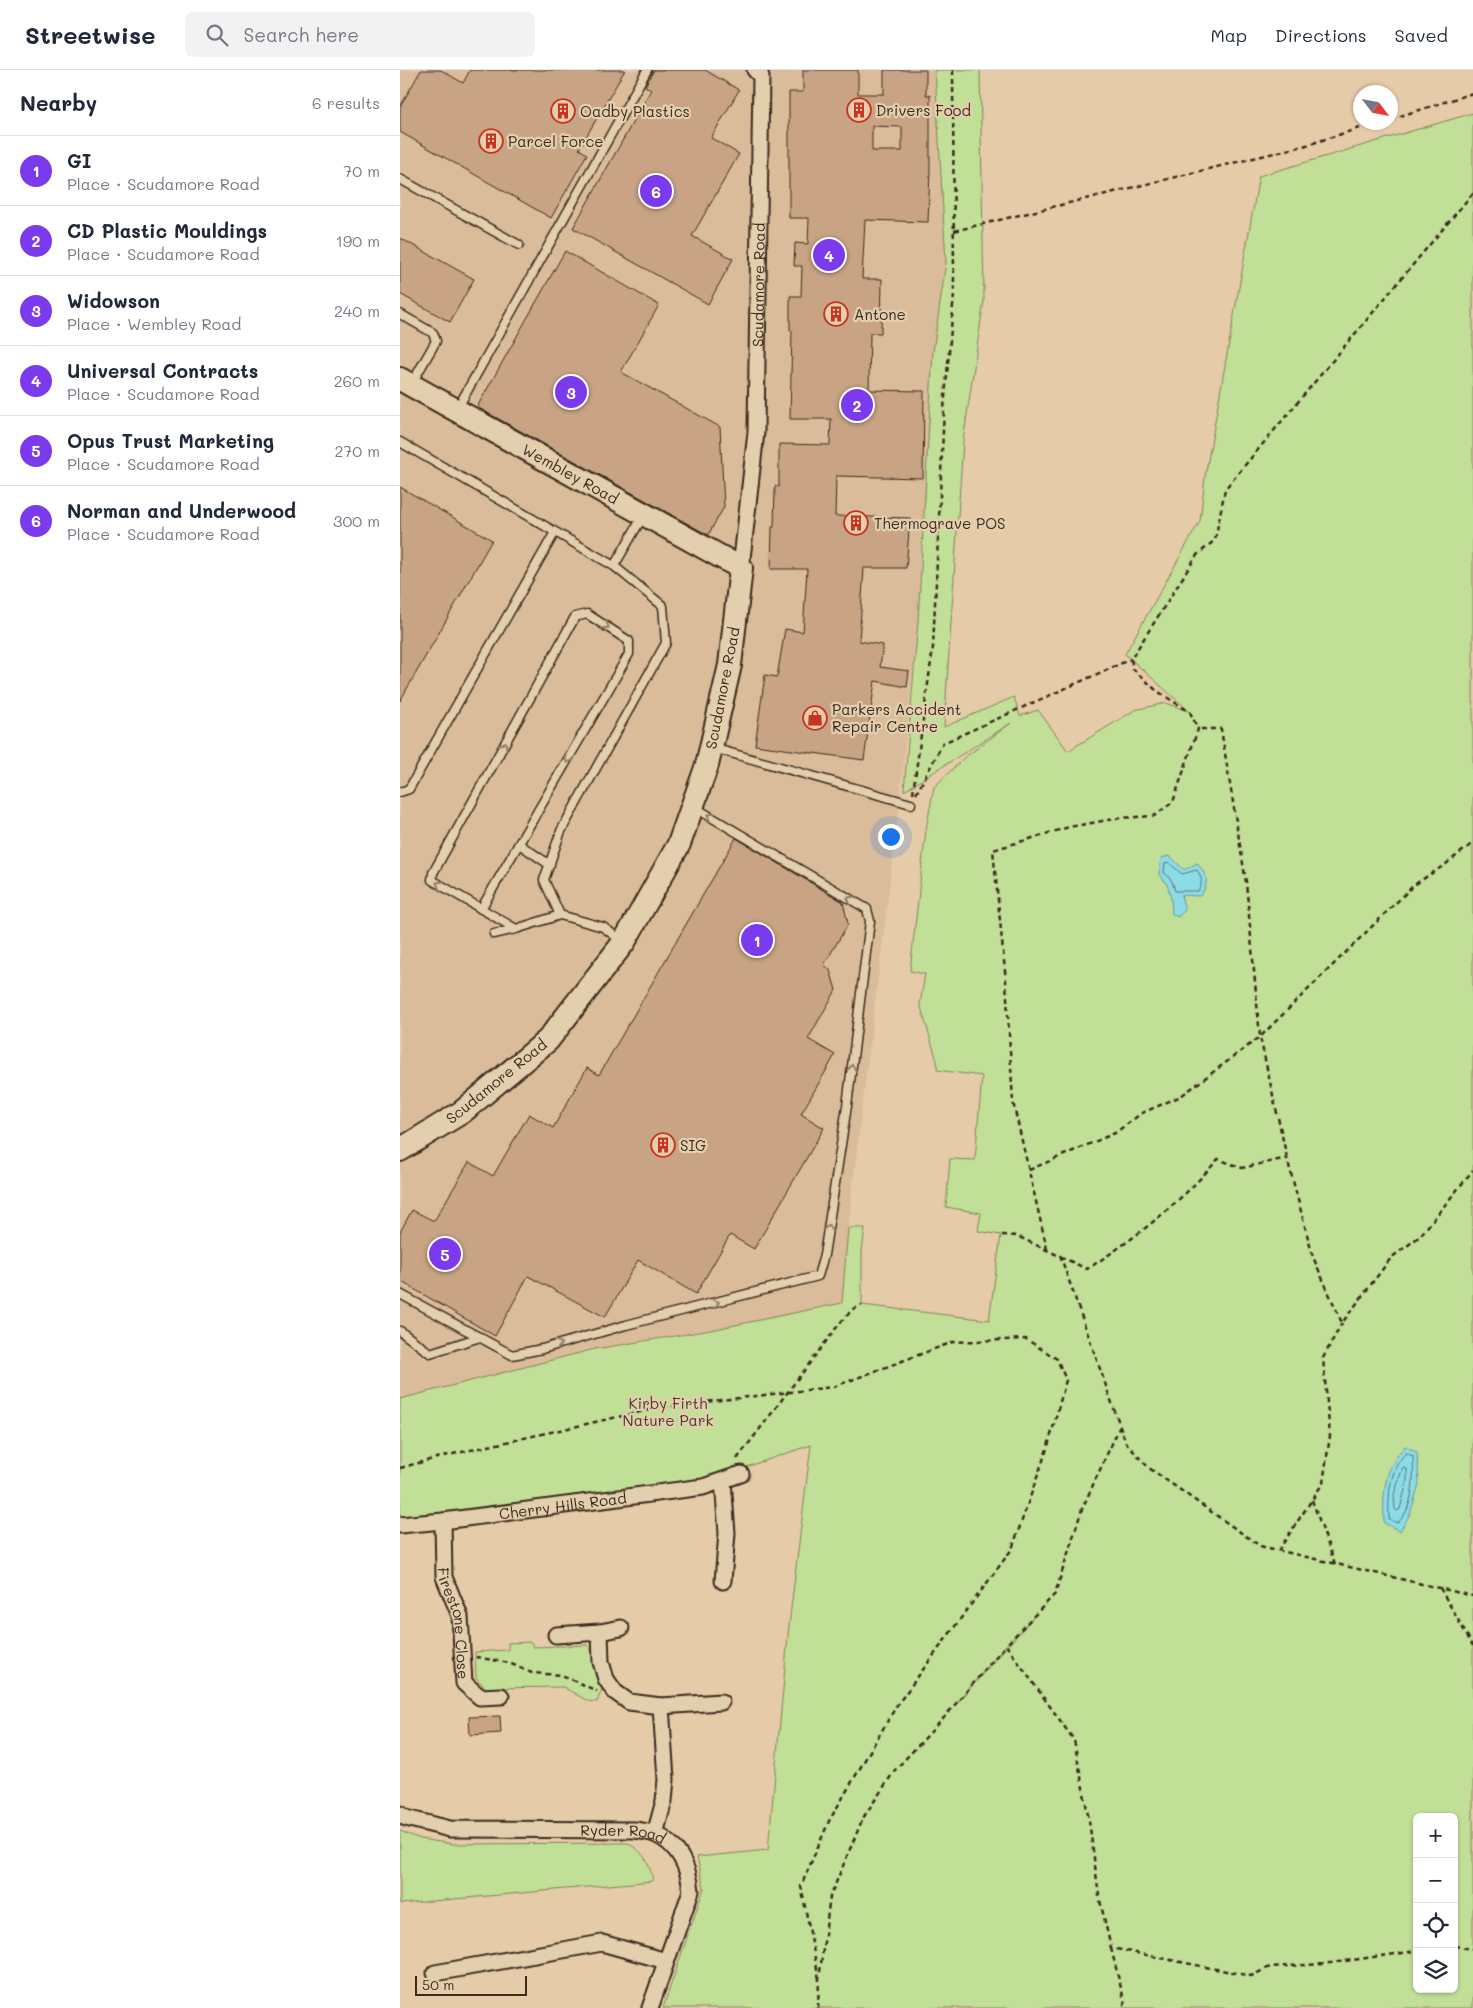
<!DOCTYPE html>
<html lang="en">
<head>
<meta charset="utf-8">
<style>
  body { margin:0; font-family:Mali,sans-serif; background:#f2f2f3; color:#1f2937 }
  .controls { position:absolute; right:15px; bottom:15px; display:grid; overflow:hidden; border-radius:8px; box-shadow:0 1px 4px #0004 }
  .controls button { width:45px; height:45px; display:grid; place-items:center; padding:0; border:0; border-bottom:1px solid #e0e1e3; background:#fff; color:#1f2937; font:25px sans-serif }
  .compass { position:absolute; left:953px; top:15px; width:45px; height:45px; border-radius:50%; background:#fff; box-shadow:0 1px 4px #0004; rotate:122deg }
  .scale { position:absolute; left:15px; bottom:12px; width:112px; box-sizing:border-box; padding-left:5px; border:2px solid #3b2a1e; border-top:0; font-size:14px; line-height:18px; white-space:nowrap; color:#3b2a1e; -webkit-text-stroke:4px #e3cfad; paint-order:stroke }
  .you { position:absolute; left:490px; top:766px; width:18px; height:18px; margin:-12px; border:4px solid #fff; border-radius:50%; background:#1a73e8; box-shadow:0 0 0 8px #1a73e833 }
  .badge { display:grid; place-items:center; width:32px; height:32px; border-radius:50%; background:#7c3aed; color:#fff; font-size:16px; font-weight:700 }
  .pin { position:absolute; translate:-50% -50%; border:2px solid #fff; box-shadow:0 1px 5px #0006 }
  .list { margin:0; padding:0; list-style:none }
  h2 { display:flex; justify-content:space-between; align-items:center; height:65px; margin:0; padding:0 20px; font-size:21px }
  h2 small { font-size:16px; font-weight:400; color:#747a83 }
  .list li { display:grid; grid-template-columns:32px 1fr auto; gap:15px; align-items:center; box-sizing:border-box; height:70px; padding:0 20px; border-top:1px solid #e0e1e3 }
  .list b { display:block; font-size:19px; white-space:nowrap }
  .list p { margin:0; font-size:16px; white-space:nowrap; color:#747a83 }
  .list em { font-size:16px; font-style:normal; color:#747a83 }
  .icon { flex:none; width:28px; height:28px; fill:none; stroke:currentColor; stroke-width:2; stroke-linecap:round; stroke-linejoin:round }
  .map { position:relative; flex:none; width:1073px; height:1938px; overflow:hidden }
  header { display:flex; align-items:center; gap:30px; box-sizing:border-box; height:70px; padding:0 25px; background:#fff; border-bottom:1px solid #e0e1e3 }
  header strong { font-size:24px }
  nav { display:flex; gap:28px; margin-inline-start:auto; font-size:18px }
  .search { width:350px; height:45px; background:#f2f2f3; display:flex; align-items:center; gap:12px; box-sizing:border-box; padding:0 18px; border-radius:8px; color:#747a83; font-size:19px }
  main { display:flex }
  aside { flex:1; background:#fff }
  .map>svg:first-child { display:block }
  .built { fill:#dabc9a }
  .green { fill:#c1df97; stroke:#7e845a; fill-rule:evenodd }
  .water { fill:#8cdce8; stroke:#6c9597 }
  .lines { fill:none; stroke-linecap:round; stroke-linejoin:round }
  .shore { stroke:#5b716f; stroke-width:1 }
  .building { fill:#c9a484; stroke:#3b2a1e; fill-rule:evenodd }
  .lane-casing { stroke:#3b2a1e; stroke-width:11 }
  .street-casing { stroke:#3b2a1e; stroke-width:19 }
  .secondary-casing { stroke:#3b2a1e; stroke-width:26 }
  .path { stroke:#3b2a1e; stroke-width:2.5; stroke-dasharray:5 4; stroke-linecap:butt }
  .lane { stroke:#e3cfad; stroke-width:8 }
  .street { stroke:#e3cfad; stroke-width:15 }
  .secondary { stroke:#e3cfad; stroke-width:22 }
  .oneway { stroke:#8f7c66 }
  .labels { text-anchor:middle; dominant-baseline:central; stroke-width:4.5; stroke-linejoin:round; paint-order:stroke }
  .poi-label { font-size:15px; fill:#3b2a1e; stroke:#e3cfad; text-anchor:start }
  .street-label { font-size:15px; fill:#3b2a1e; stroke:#e3cfad }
  .park-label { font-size:15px; fill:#483c2a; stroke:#e3cfad }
</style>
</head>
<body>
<header>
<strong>Streetwise</strong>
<div class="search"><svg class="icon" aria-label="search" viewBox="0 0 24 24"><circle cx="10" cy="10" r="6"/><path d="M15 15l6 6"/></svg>Search here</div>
<nav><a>Map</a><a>Directions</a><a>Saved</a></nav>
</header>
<main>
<aside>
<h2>Nearby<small>6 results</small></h2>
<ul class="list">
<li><span class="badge">1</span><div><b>GI</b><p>Place · Scudamore Road</p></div><em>70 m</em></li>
<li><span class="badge">2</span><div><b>CD Plastic Mouldings</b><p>Place · Scudamore Road</p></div><em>190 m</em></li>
<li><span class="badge">3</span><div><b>Widowson</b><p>Place · Wembley Road</p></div><em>240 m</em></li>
<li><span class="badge">4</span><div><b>Universal Contracts</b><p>Place · Scudamore Road</p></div><em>260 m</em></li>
<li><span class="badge">5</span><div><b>Opus Trust Marketing</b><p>Place · Scudamore Road</p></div><em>270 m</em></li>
<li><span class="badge">6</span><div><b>Norman and Underwood</b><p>Place · Scudamore Road</p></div><em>300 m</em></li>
</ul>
</aside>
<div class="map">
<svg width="1073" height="1938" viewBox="0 0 1073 1938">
  <rect width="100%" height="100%" fill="#e6cba8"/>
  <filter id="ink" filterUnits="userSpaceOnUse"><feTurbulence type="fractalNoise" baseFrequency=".02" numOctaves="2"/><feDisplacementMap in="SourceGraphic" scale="10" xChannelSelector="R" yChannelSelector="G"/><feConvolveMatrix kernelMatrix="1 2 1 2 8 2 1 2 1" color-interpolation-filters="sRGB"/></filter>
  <g filter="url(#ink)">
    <path class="built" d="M0,0H543L546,193L521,478L518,551L498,746L452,1119L442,1233L311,1260L266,1266L153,1290L0,1330Z"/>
    <path class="green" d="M535,0H580L584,230L563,371L544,657L614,627L620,646L638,640L668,681L735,640L766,633L789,641L725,584L800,451L805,407L859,106L1073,43V1938H263L304,1818L297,1787L368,1780L389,1555L411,1375L302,1412L96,1439L0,1447V1329L195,1279L311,1260L442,1233L448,1158H465L462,1181V1235L589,1250L601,1165L578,1161L581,1143L546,1137L550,1089L575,1090L582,1006L537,1000V991L520,934L525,904L510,901L526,759L534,717L565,687L611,653L504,721L518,551L533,281L546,193ZM636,1544L557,1633H556L606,1575ZM1017,1747H1054V1919H1017Z
      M131,1572L133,1577L187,1575C200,1589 190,1601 202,1618L197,1632L188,1631L163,1617L86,1618L76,1608L75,1582L108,1580V1573Z
      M0,1761L20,1769L53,1774L228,1773C245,1783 249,1793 253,1811L0,1834Z"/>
    <path class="water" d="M770,786L784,800L797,793C807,805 810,813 800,826L781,825L785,840L778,847L772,844C771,826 771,817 759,804L761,788Z
      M1005,1376L1017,1382L1019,1414L1010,1444L1000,1461L984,1453C983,1423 983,1400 1005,1376Z"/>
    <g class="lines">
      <path class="shore" d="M768,792L782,804L797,800C802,807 803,814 798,821H775L772,811L764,802L765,794Z
        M1006,1383L1013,1386C1014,1405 1014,1441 997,1453L989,1449C988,1427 989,1399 1006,1383Z
        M1003,1398L1007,1399V1412L1000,1439L997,1441L995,1439L994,1425Z"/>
    </g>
    <path class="building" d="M21,0H41L63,13L70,0H225L179,79L187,84L151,148L0,62V37Z
      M254,0H305L339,20L311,68L339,84L292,166L333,189L308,234L173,158L251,20L245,16Z
      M403,0H458V24H484V0H526V25H530V100L528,152L465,150L462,209H482L481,263H470L469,320L524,321L523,408L436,406L435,446L510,448L506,498H464L459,571L483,575L480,597L509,601L507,617L475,611L464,690L355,675L365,605L377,607L385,559L403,562L407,499H371L372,457H374L375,416L379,417V374L430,375L431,349H390L392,261H390V226H401L402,196H394L395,173L408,174L409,148H389V22H403ZM472,56L502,57V81H472Z
      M0,168L74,209L50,252L0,224Z
      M165,181L259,235L221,302L320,357L324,437L308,465L77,337Z
      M0,417L92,470L0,631Z
      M336,768L443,832L448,854L424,895L430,900L436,920L408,969L435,985L401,1044L424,1058L354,1179L330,1165L296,1224L238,1190L205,1247L128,1206L95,1266L0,1211V1162L12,1140L34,1151L69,1092L93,1106L129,1044L153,1058L187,998L199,1005Z
      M100,1646L101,1663L70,1665L69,1647Z"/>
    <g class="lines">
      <g class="lane-casing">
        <path id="lane" d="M0,109L119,175
          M0,244L33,263L36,271L12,313
          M57,339L247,0
          M0,372L214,496L263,536L266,573L161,761L144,810L160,845
          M214,496L243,446
          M313,678L511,734
          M0,722L9,719L155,462
          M119,774L150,795
          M81,839L229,584V571L187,544L175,547L33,803L32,810L116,859
          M94,864L116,859L160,845L203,857L222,871
          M0,1224L112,1285L142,1279L226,1255L418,1206L424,1185L447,1036L470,851L467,839L294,737
          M0,1261L30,1283L80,1267"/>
      </g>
      <g class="street-casing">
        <g id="street">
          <path id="s1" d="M341,498L356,362L361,6L355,0"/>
          <path id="s2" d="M43,1451L44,1507L60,1546L64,1613L80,1627L101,1626"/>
          <path id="s3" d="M0,1455L43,1451L303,1417L341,1404"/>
          <path d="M323,1511L327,1463L323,1411"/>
          <path d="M200,1562L221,1558"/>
          <path d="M156,1565L200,1562L201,1592L206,1609L215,1622L229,1632L261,1636L266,1709L264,1731L255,1764"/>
          <path d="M261,1636L321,1632"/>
          <path id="s4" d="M0,1744L6,1748L50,1759L235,1760C242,1761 249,1762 255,1764C278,1774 289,1797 291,1821L250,1938"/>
          <path d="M35,1903L202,1873L266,1891"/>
        </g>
      </g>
      <g class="secondary-casing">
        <g id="secondary">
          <path id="s5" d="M0,309L341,498L330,595L307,695L279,774L224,872L148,970L62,1042L0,1080"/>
        </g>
      </g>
      <path class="path" d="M991,49L1073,23
        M554,161L907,75L979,52
        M513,723L533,577L544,339L554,224L553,0
        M516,724L543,673L731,589
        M887,1088L860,967L1014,815L1046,794L1073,773
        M629,1100L715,1063L742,1043L781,1026L860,967L846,812L821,659H798
        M602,1165L617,1166L687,1199C736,1168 781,1132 818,1089L842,1098L887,1088L913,1187L942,1253L991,1188L1020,1166L1073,1100
        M647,1179L613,1032L606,911L593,780L669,757L719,748L754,746L773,732L798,659L790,642L757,621L733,599L731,589L797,485L815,470L825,419L1073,123
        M660,1185L726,1373L749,1398L860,1476L1073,1526
        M720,1356L682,1439L655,1524L606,1575L674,1670L689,1750L699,1826L711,1878L851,1906L870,1897L923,1894L1017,1881
        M337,1389L440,1253L453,1239L462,1235
        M0,1398L44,1386L262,1337L433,1317L553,1272L626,1269L657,1289L666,1310L648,1376L612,1479L497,1635L429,1751L401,1816L419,1909
        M912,1430L935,1494
        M878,1481L923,1413L930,1366L923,1288L942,1253
        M1040,1518L1073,1576
        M76,1587L109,1593L132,1603L162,1605L197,1621
        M1054,1876L1073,1879
        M711,1878L726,1938
        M418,1938L419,1909L430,1827L463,1748L495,1700L542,1650L605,1576"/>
      <use href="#lane" class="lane"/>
      <use href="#street" class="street"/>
      <use href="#secondary" class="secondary"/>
    </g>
    <defs><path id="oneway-chevron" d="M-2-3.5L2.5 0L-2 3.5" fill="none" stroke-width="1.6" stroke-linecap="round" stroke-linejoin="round" transform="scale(1.25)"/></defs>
    <g class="oneway">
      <use href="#oneway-chevron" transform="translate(206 556) rotate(32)"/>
      <use href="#oneway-chevron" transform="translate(104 675) rotate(-61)"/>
      <use href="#oneway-chevron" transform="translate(168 690) rotate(120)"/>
      <use href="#oneway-chevron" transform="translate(310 746) rotate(-149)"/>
      <use href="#oneway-chevron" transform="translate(39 814) rotate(-149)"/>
      <use href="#oneway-chevron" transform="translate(450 829) rotate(-149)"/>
      <use href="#oneway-chevron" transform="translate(452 998) rotate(-84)"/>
      <use href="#oneway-chevron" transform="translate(428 1158) rotate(-81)"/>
      <use href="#oneway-chevron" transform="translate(316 1233) rotate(-14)"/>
      <use href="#oneway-chevron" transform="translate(159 1274) rotate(-17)"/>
    </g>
  </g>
  <defs>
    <g id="building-ring" transform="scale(1.25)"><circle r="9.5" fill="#e3cfad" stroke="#c8321e" stroke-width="1.5"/><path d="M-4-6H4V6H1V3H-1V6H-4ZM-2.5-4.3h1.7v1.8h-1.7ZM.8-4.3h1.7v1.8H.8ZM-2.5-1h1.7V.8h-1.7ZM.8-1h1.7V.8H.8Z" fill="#c8321e"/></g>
    <g id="shop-ring" transform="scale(1.25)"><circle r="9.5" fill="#e3cfad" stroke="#c8321e" stroke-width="1.5"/><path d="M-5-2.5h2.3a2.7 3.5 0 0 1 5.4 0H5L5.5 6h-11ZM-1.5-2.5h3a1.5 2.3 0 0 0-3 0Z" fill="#c8321e"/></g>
  </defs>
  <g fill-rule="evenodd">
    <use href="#building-ring" x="459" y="40"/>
    <use href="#building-ring" x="163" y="41"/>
    <use href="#building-ring" x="91" y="71"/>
    <use href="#building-ring" x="436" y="244"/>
    <use href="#building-ring" x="456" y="453"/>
    <use href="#shop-ring" x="415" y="648"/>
    <use href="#building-ring" x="263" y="1075"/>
  </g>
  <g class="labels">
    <g class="poi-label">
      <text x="476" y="40">Drivers Food</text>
      <text x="180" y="41">Oadby Plastics</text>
      <text x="108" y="71">Parcel Force</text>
      <text x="454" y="244">Antone</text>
      <text x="474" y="453">Thermograve POS</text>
      <text x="432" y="639">Parkers Accident<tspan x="432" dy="17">Repair Centre</tspan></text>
      <text x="280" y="1075">SIG</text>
    </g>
    <g class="street-label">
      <text stroke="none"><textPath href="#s1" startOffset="284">Scudamore Road</textPath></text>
      <text stroke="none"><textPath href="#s5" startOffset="195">Wembley Road</textPath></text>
      <text transform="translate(322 618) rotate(-79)">Scudamore Road</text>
      <text transform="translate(96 1011) rotate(-39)">Scudamore Road</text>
      <text stroke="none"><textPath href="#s3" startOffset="164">Cherry Hills Road</textPath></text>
      <text stroke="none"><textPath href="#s2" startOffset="104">Firestone Close</textPath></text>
      <text stroke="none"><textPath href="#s4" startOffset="226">Ryder Road</textPath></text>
    </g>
    <g class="park-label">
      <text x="268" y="1333">Kirby Firth<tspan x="268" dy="17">Nature Park</tspan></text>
    </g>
  </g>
</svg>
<div class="controls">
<button>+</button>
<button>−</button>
<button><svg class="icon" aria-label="locate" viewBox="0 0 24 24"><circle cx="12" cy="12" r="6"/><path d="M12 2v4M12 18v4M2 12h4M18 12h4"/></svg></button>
<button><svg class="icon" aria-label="layers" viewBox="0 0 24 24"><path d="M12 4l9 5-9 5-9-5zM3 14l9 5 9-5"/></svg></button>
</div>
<svg class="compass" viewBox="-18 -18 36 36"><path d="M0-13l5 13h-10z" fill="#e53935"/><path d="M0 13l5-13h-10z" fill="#747a83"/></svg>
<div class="scale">50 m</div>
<div class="you"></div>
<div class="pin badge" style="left:357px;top:870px">1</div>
<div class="pin badge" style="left:457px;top:335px">2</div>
<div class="pin badge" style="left:171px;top:322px">3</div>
<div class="pin badge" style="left:429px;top:185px">4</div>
<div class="pin badge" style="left:45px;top:1184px">5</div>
<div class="pin badge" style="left:256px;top:121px">6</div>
</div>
</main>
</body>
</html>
